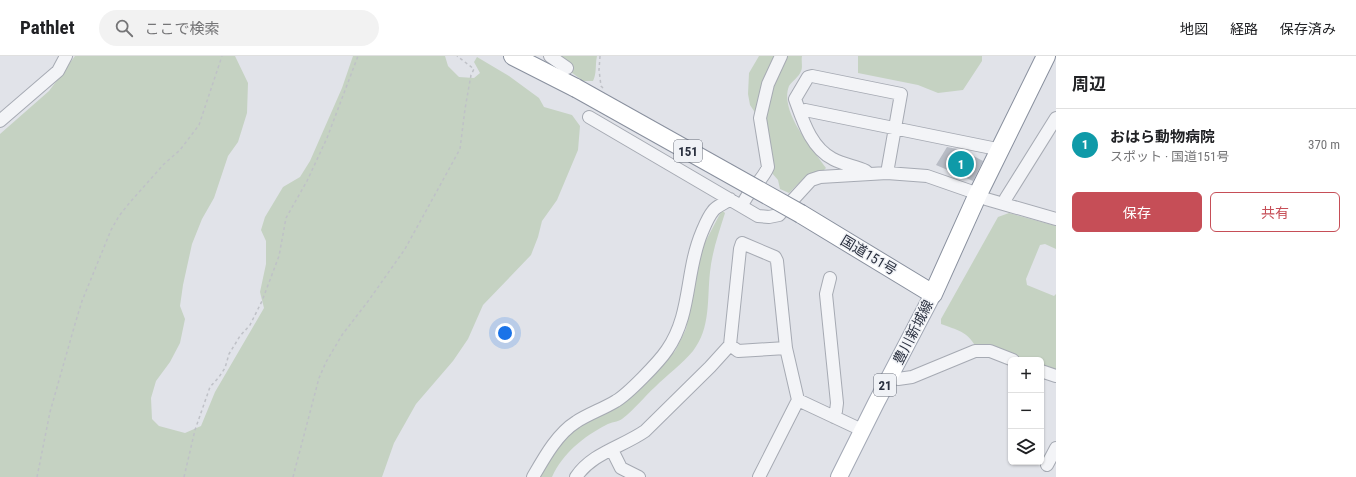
<!DOCTYPE html>
<html lang="ja">
<head>
<meta charset="utf-8">
<style>
  body { margin:0; font-family:"Roboto Condensed","Noto Sans JP",sans-serif; background:#f2f2f2; color:#202124 }
  .controls { position:absolute; right:12px; bottom:12px; display:grid; overflow:hidden; border-radius:6px; box-shadow:0 1px 3px #0004 }
  .controls button { width:36px; height:36px; display:grid; place-items:center; padding:0; border:0; border-bottom:1px solid #e0e0e0; background:#fff; color:#202124; font:20px sans-serif }
  .you { position:absolute; left:505px; top:277px; width:14px; height:14px; margin:-10px; border:3px solid #fff; border-radius:50%; background:#1a73e8; box-shadow:0 0 0 6px #1a73e833 }
  .badge { display:grid; place-items:center; width:26px; height:26px; border-radius:50%; background:#c64e57; color:#fff; font-size:13px; font-weight:700 }
  .pin { position:absolute; translate:-50% -50%; border:2px solid #fff; box-shadow:0 1px 4px #0006 }
  .list { margin:0; padding:0; list-style:none }
  h2 { display:flex; justify-content:space-between; align-items:center; height:52px; margin:0; padding:0 16px; font-size:17px }
  h2 small { font-size:13px; font-weight:400; color:#757577 }
  .list li { display:grid; grid-template-columns:26px 1fr auto; gap:12px; align-items:center; box-sizing:border-box; height:72px; padding:0 16px; border-top:1px solid #e0e0e0 }
  .list b { display:block; font-size:15px; white-space:nowrap }
  .list p { margin:0; font-size:13px; white-space:nowrap; color:#757577 }
  .list em { font-size:13px; font-style:normal; color:#757577 }
  .actions { display:flex; gap:8px; padding:12px 16px }
  .actions a { flex:1; padding:9px 0; border:1px solid #c64e57; border-radius:6px; text-align:center; font-size:14px; color:#c64e57 }
  .actions .main { background:#c64e57; color:#fff }
  .icon { flex:none; width:22px; height:22px; fill:none; stroke:currentColor; stroke-width:2; stroke-linecap:round; stroke-linejoin:round }
  .map { position:relative; flex:none; width:1056px; height:421px; overflow:hidden }
  header { display:flex; align-items:center; gap:24px; box-sizing:border-box; height:56px; padding:0 20px; background:#fff; border-bottom:1px solid #e0e0e0 }
  header strong { font-size:19px }
  nav { display:flex; gap:22px; margin-inline-start:auto; font-size:14px }
  .search { width:280px; height:36px; background:#f2f2f2; display:flex; align-items:center; gap:10px; box-sizing:border-box; padding:0 14px; border-radius:22px; color:#757577; font-size:15px }
  main { display:flex }
  aside { flex:1; background:#fff }
  .map>svg:first-child { display:block }
  .green { fill:#c5d2c2 }
  .building { fill:#b8bcc5 }
  .lines { fill:none; stroke-linecap:round; stroke-linejoin:round }
  .minor-casing { stroke:#a6aab3; stroke-width:14 }
  .major-casing { stroke:#a1a7b4; stroke-width:18 }
  .highway-casing { stroke:#89909e; stroke-width:20 }
  .path { stroke:#bfc1c7; stroke-width:1.5; stroke-dasharray:3 3; stroke-linecap:butt }
  .minor { stroke:#f3f4f7; stroke-width:12 }
  .major { stroke:#fff; stroke-width:16 }
  .highway { stroke:#fff; stroke-width:18 }
  .highway-bridge-casing { stroke:#89909e; stroke-width:20; stroke-linecap:butt }
  .highway-bridge { stroke:#fff; stroke-width:18 }
  .labels { text-anchor:middle; dominant-baseline:central; stroke-width:3; stroke-linejoin:round; paint-order:stroke }
  .shield { fill:#f0f2f6; stroke:#656a76; stroke-width:1 }
  .shield-label { font-size:13px; font-weight:bold; fill:#2a303f }
  .street-label { font-size:14px; fill:#2a303f; stroke:#f0f2f6 }
</style>
</head>
<body>
<header>
<strong>Pathlet</strong>
<div class="search"><svg class="icon" aria-label="search" viewBox="0 0 24 24"><circle cx="10" cy="10" r="6"/><path d="M15 15l6 6"/></svg>ここで検索</div>
<nav><a>地図</a><a>経路</a><a>保存済み</a></nav>
</header>
<main>
<div class="map">
<svg width="1056" height="421" viewBox="0 0 1056 421">
  <rect width="100%" height="100%" fill="#e1e3e9"/>
  <path class="green" d="M75,0H235L248,27L247,57L238,86L228,100L214,142L202,163L192,188L183,229L180,250L185,263L180,287L170,306L156,325L151,342L152,363L159,370L185,377L201,370L215,336L264,252L260,236L266,208V185L261,174L265,161L283,131L300,121L310,105L342,32L353,0H445L448,10L459,21L474,22L480,17L474,6L477,1L509,20L539,42L544,51L572,59L580,70L578,94L557,144L542,165L538,181L531,199L483,249L468,283L453,305L416,348L394,387L382,421H0V78L49,35Z
    M545,0H597C595,9 597,17 593,25H583L571,16Z
    M759,0H802C801,5 803,11 801,15C799,21 792,25 789,30C779,56 813,93 826,112L824,114L808,118L789,137L780,133L778,124L771,116L756,58L750,49L748,38L749,17Z
    M858,0H982V5L963,34L938,37L918,29L858,17Z
    M722,154L725,157C719,176 712,196 710,216C707,243 711,272 693,295C682,308 667,319 655,331C644,341 635,353 622,363C618,366 611,366 606,369C583,381 563,397 552,421H537L543,409L567,381L583,368L628,344L638,330L664,307L675,295L686,273L701,194Z
    M1009,157L1056,170V193L1045,188L1040,189L1026,223L1027,229L1054,240L1056,238V314L1041,309V304H1024L998,293L976,291C967,275 957,274 941,268V263L998,161Z"/>
  <path class="building" d="M947,91L962,94L983,105L973,125L936,109Z"/>
  <g class="lines">
    <g class="minor-casing">
      <path id="minor" d="M550,0L567,12
        M800,56L805,54L992,92L999,96
        M589,61L758,160L769,161L779,159L811,124L820,121L887,117L927,120L970,135L986,143L1056,163
        M0,65L58,15L66,0
        M866,115C856,110 844,109 833,103C811,92 803,65 795,43L808,21L812,20L901,38L887,117
        M1004,148L1006,142L1056,62
        M742,150C747,135 762,126 768,111L760,62L768,28L781,0
        M830,222L826,238L837,347L836,355L834,361
        M730,289L738,295L786,292
        M1041,315L1056,320
        M890,319L898,323L912,321L975,295H990L1013,304
        M798,344L862,374
        M612,394L621,412L639,421
        M1047,409L1056,392
        M533,421C544,402 557,378 576,366C588,358 603,353 616,345C628,338 659,306 667,294C692,258 685,216 702,176C705,169 708,161 713,155C717,149 725,148 730,143
        M576,421C592,397 622,391 645,375L710,311L730,289L740,193L742,187L775,201L777,205L786,292L798,344L759,421"/>
    </g>
    <g class="major-casing">
      <path id="major" d="M839,421L876,347L933,238"/>
    </g>
    <g class="highway-casing">
      <path id="highway" d="M513,0L576,32
        M801,158L933,238L978,138L1046,0"/>
    </g>
    <path class="path" d="M600,0L599,14L601,30L603,32
      M37,421L50,356L75,268L82,245L111,174L119,160L131,145L164,108L180,94L199,69L222,0
      M184,421L195,374L210,331L219,321L225,312L229,298L240,280L250,269L262,245L279,200L286,162L307,125L327,82L358,0
      M293,421L319,322L326,306L342,279L369,244L405,193L460,93L465,53L471,19L474,13L457,0"/>
    <use href="#minor" class="minor"/>
    <use href="#major" class="major"/>
    <use href="#highway" class="highway"/>
    <g class="highway-bridge-casing">
      <path id="highway-bridge" d="M576,32L801,158"/>
    </g>
    <use href="#highway-bridge" class="highway-bridge"/>
  </g>
  <g class="labels">
    <g class="shield">
      <rect x="674" y="84" width="28" height="22" rx="3"/>
      <rect x="874" y="318" width="22" height="22" rx="3"/>
    </g>
    <g class="shield-label">
      <text x="688" y="95">151</text>
      <text x="885" y="329">21</text>
    </g>
    <g class="street-label">
      <text transform="translate(869 199) rotate(31)">国道151号</text>
      <text transform="translate(913 276) rotate(-63)">豊川新城線</text>
    </g>
  </g>
</svg>
<div class="controls">
<button>+</button>
<button>−</button>
<button><svg class="icon" aria-label="layers" viewBox="0 0 24 24"><path d="M12 4l9 5-9 5-9-5zM3 14l9 5 9-5"/></svg></button>
</div>
<div class="you"></div>
<div class="pin badge" style="left:961px;top:108px;background:#0f9aa8">1</div>
</div>
<aside>
<h2>周辺<small></small></h2>
<ul class="list">
<li><span class="badge" style="background:#0f9aa8">1</span><div><b>おはら動物病院</b><p>スポット · 国道151号</p></div><em>370 m</em></li>
</ul>
<div class="actions"><a class="main">保存</a><a>共有</a></div>
</aside>
</main>
</body>
</html>
